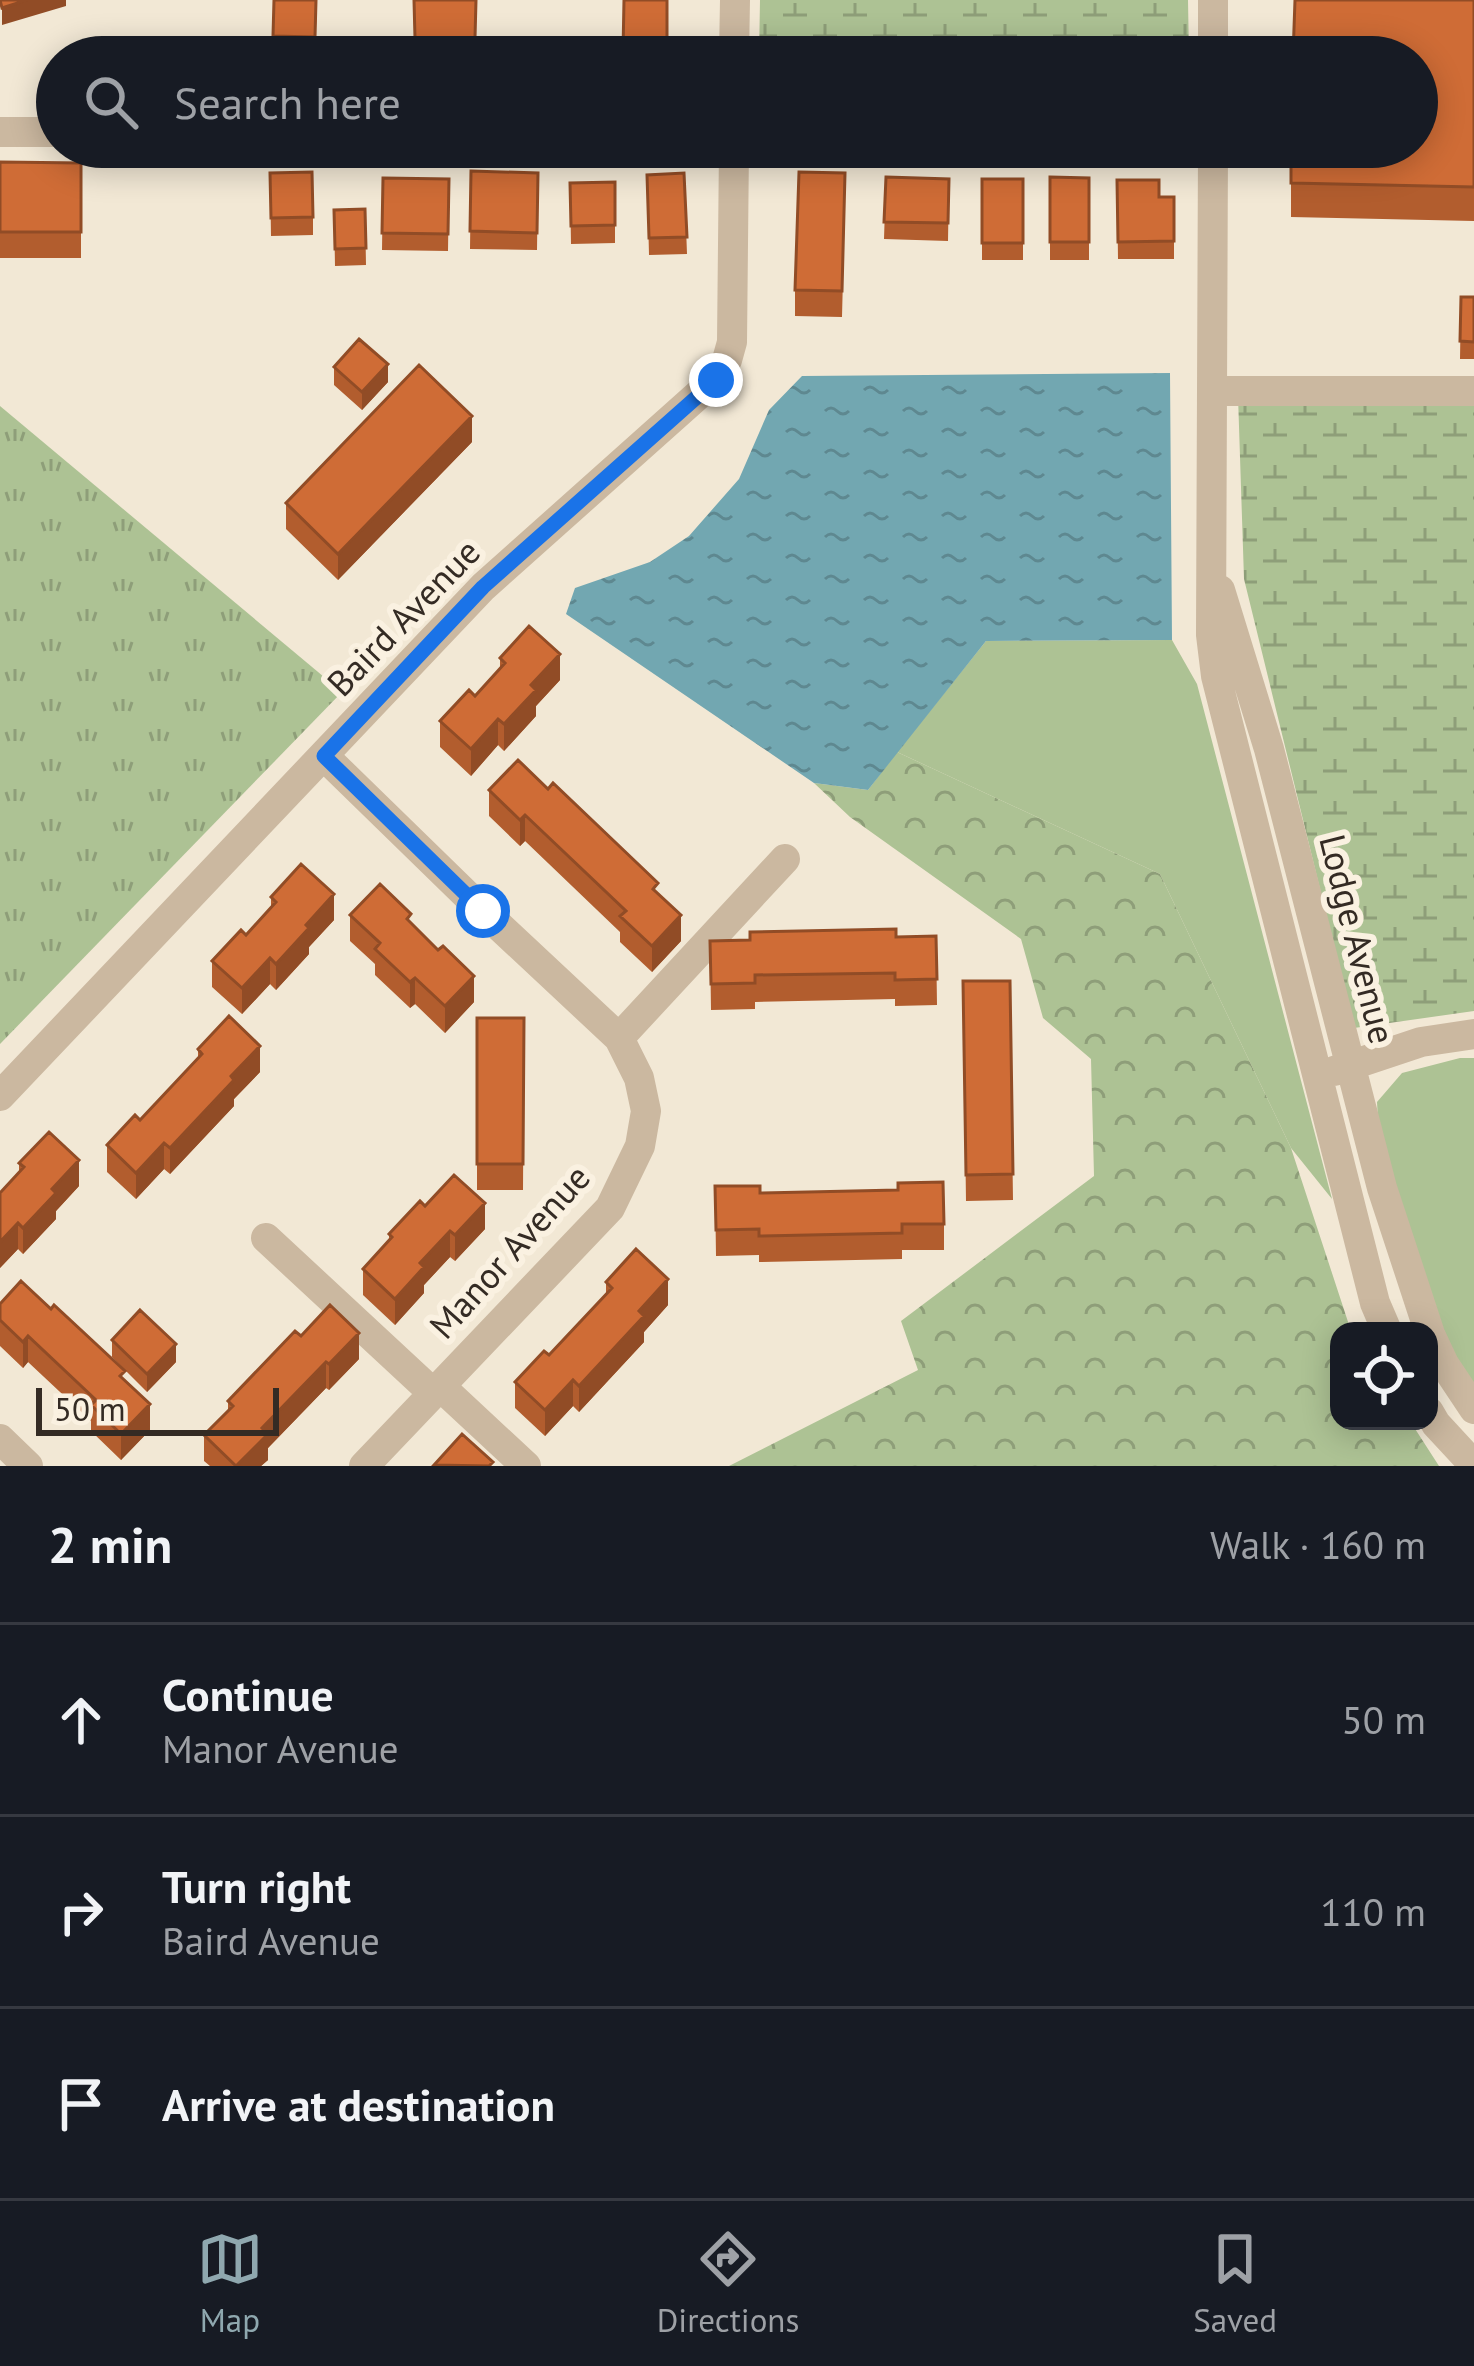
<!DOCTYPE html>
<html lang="en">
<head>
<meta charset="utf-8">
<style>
  body { margin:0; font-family:"PT Sans",sans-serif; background:#242831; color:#f1f3f6 }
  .controls { position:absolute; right:36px; bottom:36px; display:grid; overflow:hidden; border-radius:24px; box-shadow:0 6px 30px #0003 }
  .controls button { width:108px; height:108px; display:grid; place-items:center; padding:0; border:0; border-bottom:3px solid #363941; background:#171b24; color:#f1f3f6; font:60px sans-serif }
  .scale { position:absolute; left:36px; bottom:30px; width:243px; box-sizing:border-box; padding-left:12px; border:6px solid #342b24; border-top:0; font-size:33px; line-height:42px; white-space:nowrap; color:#342b24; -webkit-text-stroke:9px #faf1e1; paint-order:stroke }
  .stop { position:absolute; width:36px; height:36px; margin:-27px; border:9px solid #1a73e8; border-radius:50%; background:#fff }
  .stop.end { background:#1a73e8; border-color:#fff; box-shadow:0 3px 12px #0008 }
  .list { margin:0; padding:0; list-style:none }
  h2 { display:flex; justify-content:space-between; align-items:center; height:156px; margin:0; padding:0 48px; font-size:51px }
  h2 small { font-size:39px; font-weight:400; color:#9ea1a6 }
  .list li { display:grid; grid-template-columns:78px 1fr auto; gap:36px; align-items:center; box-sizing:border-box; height:192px; padding:0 48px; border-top:3px solid #363941 }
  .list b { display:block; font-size:45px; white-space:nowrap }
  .list p { margin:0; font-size:39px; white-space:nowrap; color:#9ea1a6 }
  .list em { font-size:39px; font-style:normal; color:#9ea1a6 }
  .icon { flex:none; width:66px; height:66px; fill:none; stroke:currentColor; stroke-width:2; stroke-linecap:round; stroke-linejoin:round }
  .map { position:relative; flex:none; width:1474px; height:1466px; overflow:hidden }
  .search { position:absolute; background:#171b24; box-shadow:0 6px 30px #0003; left:36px; right:36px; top:36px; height:132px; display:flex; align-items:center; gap:30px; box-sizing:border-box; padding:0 42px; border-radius:66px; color:#9ea1a6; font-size:45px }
  .sheet { height:732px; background:#171b24 }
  nav { display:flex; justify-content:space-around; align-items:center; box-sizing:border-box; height:168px; border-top:3px solid #363941; background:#171b24; font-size:33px; color:#9ea1a6 }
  nav a { display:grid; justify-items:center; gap:6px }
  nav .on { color:#8fa8af }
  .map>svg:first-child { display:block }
  .grass { fill:#adc294 }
  .forest { fill:url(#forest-crowns) }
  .wetland { fill:url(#wetland-marsh) }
  .park { fill:url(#park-tufts) }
  .water { fill:url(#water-ripples) }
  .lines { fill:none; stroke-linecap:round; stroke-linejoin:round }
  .minor { stroke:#cbb8a0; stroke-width:30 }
  .wall { fill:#b25d2e }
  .shaded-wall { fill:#914c26 }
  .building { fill:#cf6c36; stroke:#914c26; stroke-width:3 }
  .route { stroke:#1a73e8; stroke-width:15 }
  .labels { text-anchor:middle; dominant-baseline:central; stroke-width:12; stroke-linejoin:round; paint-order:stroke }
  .street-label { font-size:36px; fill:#342b24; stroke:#faf1e1 }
</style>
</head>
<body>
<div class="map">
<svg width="1474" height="1466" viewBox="0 0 1474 1466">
  <defs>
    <pattern id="forest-crowns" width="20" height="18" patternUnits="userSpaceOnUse" patternTransform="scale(3)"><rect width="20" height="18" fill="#adc294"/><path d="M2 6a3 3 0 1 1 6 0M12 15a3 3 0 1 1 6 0" fill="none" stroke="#8e9e79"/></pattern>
    <pattern id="wetland-marsh" width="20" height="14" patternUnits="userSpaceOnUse" patternTransform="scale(3)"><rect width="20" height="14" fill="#adc294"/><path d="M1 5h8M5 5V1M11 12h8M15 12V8" fill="none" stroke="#8e9e79"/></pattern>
    <pattern id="park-tufts" width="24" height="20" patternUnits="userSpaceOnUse" patternTransform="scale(3)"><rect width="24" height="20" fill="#adc294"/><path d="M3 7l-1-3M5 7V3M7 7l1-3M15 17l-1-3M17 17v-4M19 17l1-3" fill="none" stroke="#8e9e79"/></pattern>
    <pattern id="water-ripples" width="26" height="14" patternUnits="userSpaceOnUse" patternTransform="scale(3)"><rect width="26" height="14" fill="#72a7b1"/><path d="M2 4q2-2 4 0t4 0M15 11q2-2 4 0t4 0" fill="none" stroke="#5e8890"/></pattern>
  </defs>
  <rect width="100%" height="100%" fill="#f2e8d5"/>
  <path class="grass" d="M1172,640L1197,684L1332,1199L1291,1148L1160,874L897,752L986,641Z
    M1460,1058H1474V1385L1437,1328L1379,1138L1377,1102L1402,1073Z"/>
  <path class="forest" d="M897,752L1160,874L1291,1148L1351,1331H1339V1421H1410L1439,1466H729L918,1370L901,1321L1094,1176L1091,1059L1043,1018L1021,939L850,817L814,783L868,790Z"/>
  <path class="wetland" d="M760,0H1188L1189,57H759Z
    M1238,396L1474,398V1011L1354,1028L1244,579Z"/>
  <path class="park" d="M0,406L342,692L0,1044Z"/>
  <path class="water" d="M1170,373L1172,640L986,641L868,790L814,783L566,614L575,588L650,562L689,536L739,479L769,410L802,376Z"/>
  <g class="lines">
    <path class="minor" d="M734,57L735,0
      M1213,57V0
      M0,132H57
      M1213,147L1211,635L1216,676L1375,1303L1387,1331
      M1214,391H1474
      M1220,590L1269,749L1382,1188L1429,1331
      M324,756L483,911L619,1038L639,1078L646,1111L640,1146L610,1208L364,1466
      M619,1038L785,859
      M1334,1071L1421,1042L1474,1034
      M0,1096L483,587L716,379L727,360L732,342L734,147
      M266,1238L433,1393
      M1429,1332L1444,1364L1474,1409
      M440,1386L526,1466
      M1429,1412L1436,1424L1474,1465
      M0,1439L28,1466"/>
  </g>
  <path class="wall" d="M274,0H317L315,55L273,53Z
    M413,0H476L475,56H415Z
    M624,0H667V57H623Z
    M1474,0V221L1291,217V147Z
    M0,162L81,163V258H0Z
    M471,171L538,173L537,250L470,249Z
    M270,173L313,217V235L271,236Z
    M684,173L687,254L649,255L647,175Z
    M886,177L949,179L948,241L884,239Z
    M1050,177L1089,178V260H1050Z
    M383,178L449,179L448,251L382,250Z
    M982,179H1023V260H982Z
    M1117,180L1159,197H1174V259H1118Z
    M615,182V243L571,244L570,183Z
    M845,200L842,317L795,316V290Z
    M365,209L366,265L335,266L334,210Z
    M1461,297H1474V359H1460Z
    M334,367L388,382L362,410L334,385Z
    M472,442L338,580L286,529V503Z
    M500,658L560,680L536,706V716L504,751L498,745L471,776L440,747V721L475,696L500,668Z
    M489,790L658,893L681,941L652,972L620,942V932L525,841L520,846L489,816Z
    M271,897L334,920L309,947V954L276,990L270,984L242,1014L212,987V961L246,935L271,907Z
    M350,915L411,924L474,1002L445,1033L415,1004L410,1008L375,975V964L350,941Z
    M936,936L937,1005L895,1006V999L755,1002V1009L711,1010L710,941Z
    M963,981H1010L1013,1200L966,1201Z
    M477,1018H524L523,1190H477Z
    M198,1049L260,1072L234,1099V1106L170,1174L164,1169L136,1199L107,1172V1145L140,1120L198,1058Z
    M19,1163L79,1186L56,1211V1219L23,1254L18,1249L0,1268L19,1172Z
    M715,1186L944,1224V1250H902V1259L759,1262V1255L716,1256Z
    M425,1206L485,1229L455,1261L450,1257L424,1285V1293L395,1325L363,1295V1269L389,1241V1234Z
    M606,1282L668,1305L644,1332V1342L579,1412L573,1406L545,1436L515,1408V1382L549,1355L606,1295Z
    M0,1304L125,1380L150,1430L121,1460L91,1431V1421L28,1362L23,1368L0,1346Z
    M301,1336L359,1359L329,1390L326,1388L268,1448V1460L261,1466H210L204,1461V1435L228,1411V1401Z
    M112,1340L176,1362L147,1392L112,1357Z"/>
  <path class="shaded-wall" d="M27,0H66V6L2,25V8Z
    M388,364V382L362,410V392Z
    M472,416V442L338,580V554Z
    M560,654V680L536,706V716L504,751V724L531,685Z
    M498,719V745L471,776V749Z
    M525,815V841L520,846V820Z
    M334,894V920L309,947V954L276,990V964L306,925Z
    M681,915V941L652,972V946Z
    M270,958V984L242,1014V988Z
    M474,976V1002L445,1033V1006Z
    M415,978V1004L410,1008V982Z
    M260,1046V1072L234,1099V1106L170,1174V1148L231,1076Z
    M164,1143V1169L136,1199V1173Z
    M79,1160V1186L56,1211V1219L23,1254V1228L52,1189Z
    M485,1203V1229L455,1261V1235Z
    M18,1223V1249L0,1268V1242Z
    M450,1231V1257L424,1285V1293L395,1325V1299L420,1263Z
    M668,1279V1305L644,1332V1342L579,1412V1386L639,1311Z
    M359,1333V1359L329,1390V1364Z
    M28,1336V1362L23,1368V1342Z
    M176,1344V1362L147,1392V1374Z
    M326,1362V1388L268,1448V1460L261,1466H236L262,1428Z
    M573,1380V1406L545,1436V1410Z
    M150,1404V1430L121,1460V1434Z"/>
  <path class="building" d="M0,0H27L2,8Z
    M274,0H316L315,37L273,36Z
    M414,0H476L475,38H415Z
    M624,0H667V52H623Z
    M1295,0H1474V187L1291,183V147H1417V57H1293Z
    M0,162L81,163V232H0Z
    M471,171L538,173L537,233L470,231Z
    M312,172L313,217L271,218L270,173Z
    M799,172L845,173L842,291L795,290Z
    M684,173L687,237L649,238L647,175Z
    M886,177L949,179L948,223L884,222Z
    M1050,177L1089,178V242H1050Z
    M383,178L449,179L448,234L382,233Z
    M982,179H1023V243H982Z
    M1117,180H1159V197H1174V241L1118,242Z
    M615,182V225L571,226L570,183Z
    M365,209L366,248L335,249L334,210Z
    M1461,297H1474V342L1460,341Z
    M359,339L388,364L362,392L334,367Z
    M419,365L472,416L338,554L286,503Z
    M529,626L560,654L531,685L536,690L504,724L498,719L471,749L440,721L469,690L475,696L505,663L500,658Z
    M518,760L548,789L553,783L658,883L653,889L681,915L652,946L620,916L626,911L525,815L520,820L489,790Z
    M301,864L334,894L306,925L309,928L276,964L270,958L242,988L212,961L241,930L246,935L276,902L271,897Z
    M380,884L411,914L407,919L438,950L443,946L474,976L445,1006L415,978L410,982L375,949L380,943L350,915Z
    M896,929V937L936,936L937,979L895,980V973L755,975V983L711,984L710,941L750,940V932Z
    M963,981H1010L1013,1174L966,1175Z
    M229,1016L260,1046L231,1076L234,1080L170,1148L164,1143L136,1173L107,1145L135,1115L140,1120L202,1054L198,1049Z
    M477,1018H524L523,1164H477Z
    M49,1132L79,1160L52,1189L56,1193L23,1228L18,1223L0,1242V1193L24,1167L19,1163Z
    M454,1175L485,1203L455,1235L450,1231L420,1263L424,1267L395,1299L363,1269L392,1237L389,1234L420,1201L425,1206Z
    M943,1182L944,1224H902V1233L759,1236V1229L716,1230L715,1186H760V1193L898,1190V1183Z
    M636,1249L668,1279L639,1311L644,1316L579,1386L573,1380L545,1410L515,1382L544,1351L549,1355L612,1288L606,1282Z
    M21,1281L51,1309L54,1305L125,1371L120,1376L150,1404L121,1434L91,1405L96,1400L28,1336L23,1342L0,1320V1304Z
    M330,1305L359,1333L329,1364L326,1362L262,1428L268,1434L236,1466L204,1435L233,1406L228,1401L295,1331L301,1336Z
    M140,1310L176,1344L147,1374L112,1340Z
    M462,1434L493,1462L489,1466L434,1465Z"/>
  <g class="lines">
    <path class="route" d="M483,911L324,756L483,587L716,380"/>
  </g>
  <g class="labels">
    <g class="street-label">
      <text transform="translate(403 617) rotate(-46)">Baird Avenue</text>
      <text transform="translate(1358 939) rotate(76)">Lodge Avenue</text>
      <text transform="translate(509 1251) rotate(-48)">Manor Avenue</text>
    </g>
  </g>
</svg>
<div class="controls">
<button><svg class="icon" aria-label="locate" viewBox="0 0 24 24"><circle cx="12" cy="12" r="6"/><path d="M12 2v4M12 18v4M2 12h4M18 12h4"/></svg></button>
</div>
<div class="scale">50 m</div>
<div class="stop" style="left:483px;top:911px"></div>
<div class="stop end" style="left:716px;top:380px"></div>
<div class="search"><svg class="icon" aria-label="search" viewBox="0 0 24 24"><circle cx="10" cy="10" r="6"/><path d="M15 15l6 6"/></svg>Search here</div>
</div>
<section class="sheet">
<h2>2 min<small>Walk · 160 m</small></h2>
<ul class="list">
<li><svg class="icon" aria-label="ahead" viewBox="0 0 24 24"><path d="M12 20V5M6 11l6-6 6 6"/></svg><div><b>Continue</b><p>Manor Avenue</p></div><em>50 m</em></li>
<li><svg class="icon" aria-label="right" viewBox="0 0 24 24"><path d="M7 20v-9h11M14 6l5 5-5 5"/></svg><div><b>Turn right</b><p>Baird Avenue</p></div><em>110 m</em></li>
<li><svg class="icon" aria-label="arrive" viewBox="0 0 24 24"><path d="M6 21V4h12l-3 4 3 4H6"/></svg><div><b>Arrive at destination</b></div></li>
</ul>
</section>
<nav>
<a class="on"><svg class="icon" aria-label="map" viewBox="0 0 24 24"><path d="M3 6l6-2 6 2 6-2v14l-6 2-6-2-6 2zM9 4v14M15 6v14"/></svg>Map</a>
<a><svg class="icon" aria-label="directions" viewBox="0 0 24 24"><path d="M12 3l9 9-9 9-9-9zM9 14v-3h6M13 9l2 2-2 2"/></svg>Directions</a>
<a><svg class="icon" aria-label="saved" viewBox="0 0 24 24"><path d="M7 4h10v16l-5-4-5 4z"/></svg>Saved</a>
</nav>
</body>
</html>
